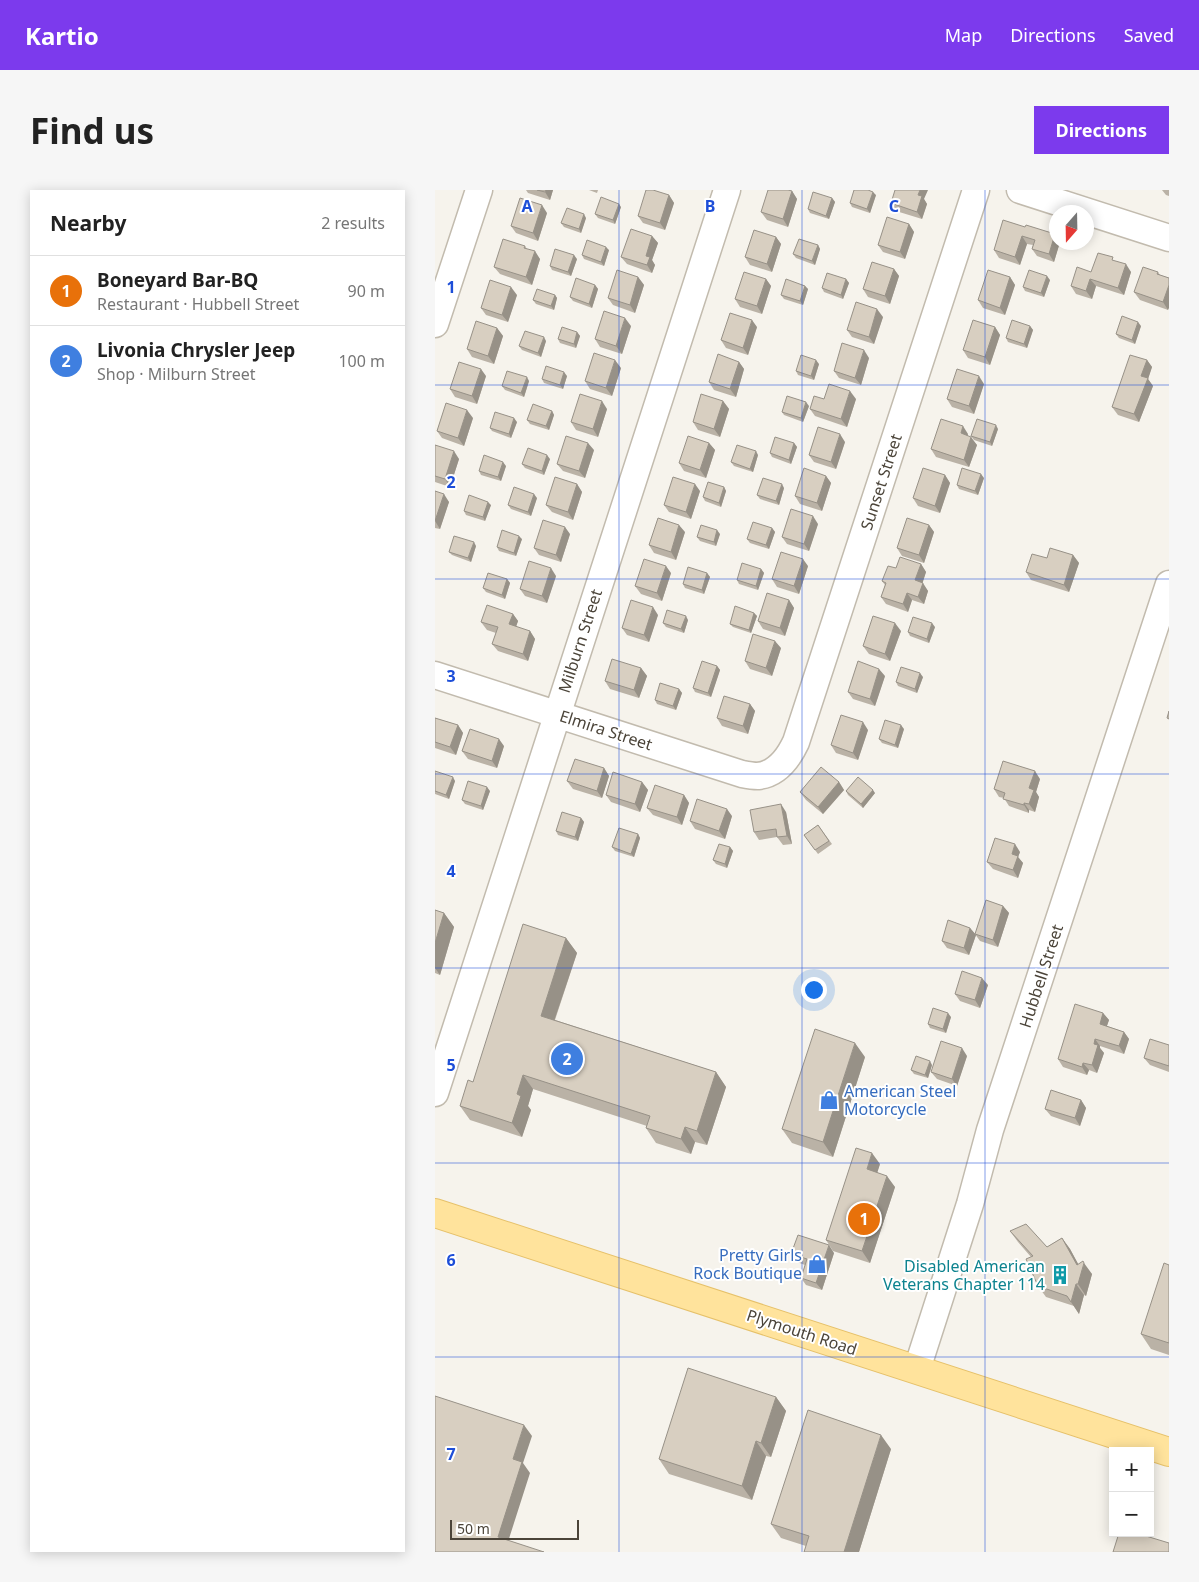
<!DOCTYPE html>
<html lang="en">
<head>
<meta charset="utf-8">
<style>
  body { margin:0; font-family:"Noto Sans",sans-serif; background:#f6f6f6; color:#222 }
  .controls { position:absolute; right:15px; bottom:15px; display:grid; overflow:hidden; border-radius:0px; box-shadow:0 2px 12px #0003 }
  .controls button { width:45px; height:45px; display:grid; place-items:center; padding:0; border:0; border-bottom:1px solid #e0e0e0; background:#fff; color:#222; font:25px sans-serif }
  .compass { position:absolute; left:614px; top:15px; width:45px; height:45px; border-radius:50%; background:#fff; box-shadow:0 2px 12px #0003; rotate:200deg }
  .scale { position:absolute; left:15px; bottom:12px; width:129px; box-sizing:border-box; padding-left:5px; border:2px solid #4b4439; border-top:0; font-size:14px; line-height:18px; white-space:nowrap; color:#4b4439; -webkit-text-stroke:4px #fff; paint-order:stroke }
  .you { position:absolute; left:378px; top:799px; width:18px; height:18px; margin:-12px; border:4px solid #fff; border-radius:50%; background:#1a73e8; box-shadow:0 0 0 8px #1a73e833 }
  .badge { display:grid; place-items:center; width:32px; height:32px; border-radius:50%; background:#7c3aed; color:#fff; font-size:16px; font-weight:700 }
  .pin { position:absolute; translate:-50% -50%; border:2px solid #fff; box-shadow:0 1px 5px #0006 }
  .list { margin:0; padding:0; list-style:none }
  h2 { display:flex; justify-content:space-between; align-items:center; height:65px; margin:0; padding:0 20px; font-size:21px }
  h2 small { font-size:16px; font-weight:400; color:#767676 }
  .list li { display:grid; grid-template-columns:32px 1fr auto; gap:15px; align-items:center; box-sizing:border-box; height:70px; padding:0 20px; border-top:1px solid #e0e0e0 }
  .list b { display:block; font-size:19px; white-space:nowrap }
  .list p { margin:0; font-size:16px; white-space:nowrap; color:#767676 }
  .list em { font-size:16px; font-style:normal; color:#767676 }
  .map { position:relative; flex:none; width:734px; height:1362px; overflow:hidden; border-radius:0px }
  header { display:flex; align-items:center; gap:30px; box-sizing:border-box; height:70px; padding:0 25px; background:#7c3aed; color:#fff }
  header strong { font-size:24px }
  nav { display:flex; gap:28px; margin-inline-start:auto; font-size:18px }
  .intro { display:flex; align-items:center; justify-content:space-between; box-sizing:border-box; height:120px; padding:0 30px }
  h1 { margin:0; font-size:35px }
  .button { padding:12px 22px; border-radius:0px; background:#7c3aed; color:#fff; font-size:18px; font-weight:700 }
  main { display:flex; gap:30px; padding:0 30px }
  aside { flex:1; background:#fff; border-radius:0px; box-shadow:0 2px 12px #0003 }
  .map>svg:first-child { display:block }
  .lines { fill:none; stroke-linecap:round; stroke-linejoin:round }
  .minor-casing { stroke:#c2bbae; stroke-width:29 }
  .major-casing { stroke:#e6c16a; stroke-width:30 }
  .minor { stroke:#fff; stroke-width:26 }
  .major { stroke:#ffe39c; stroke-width:28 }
  .wall { fill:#bab2a6 }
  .shaded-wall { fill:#979187 }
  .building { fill:#d8cfc1; stroke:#979187 }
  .grid { fill:none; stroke:#1d4ed8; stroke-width:1; stroke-opacity:0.55 }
  .labels { text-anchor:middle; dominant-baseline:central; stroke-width:4; stroke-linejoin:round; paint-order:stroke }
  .street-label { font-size:16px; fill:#4b4439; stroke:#fff }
  .shop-label { font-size:16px; fill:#366cbe; stroke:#fff; text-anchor:start }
  .culture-label { font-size:16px; fill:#0d838f; stroke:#fff; text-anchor:end }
  .grid-label { font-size:16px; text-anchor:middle; font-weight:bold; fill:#1d4ed8; stroke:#fff; stroke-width:4; stroke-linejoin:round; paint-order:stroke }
</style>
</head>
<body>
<header>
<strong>Kartio</strong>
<nav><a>Map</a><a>Directions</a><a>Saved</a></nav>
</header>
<div class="intro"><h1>Find us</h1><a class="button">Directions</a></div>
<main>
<aside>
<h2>Nearby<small>2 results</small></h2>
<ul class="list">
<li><span class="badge" style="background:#e8710a">1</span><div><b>Boneyard Bar-BQ</b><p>Restaurant · Hubbell Street</p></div><em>90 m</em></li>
<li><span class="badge" style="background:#3f7fe0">2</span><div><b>Livonia Chrysler Jeep</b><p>Shop · Milburn Street</p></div><em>100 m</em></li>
</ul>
</aside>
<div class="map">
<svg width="734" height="1362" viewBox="0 0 734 1362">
  <rect width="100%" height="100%" fill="#f6f3ec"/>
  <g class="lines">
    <g class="minor-casing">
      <path id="minor" d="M585,0L734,48
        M0,134L44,0
        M0,485L307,584C312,585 318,586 323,586C342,584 354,567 361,552L541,0
        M0,903L292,0
        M482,1179L535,1014L555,940L734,394"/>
    </g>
    <g class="major-casing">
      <path id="major" d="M0,1023L734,1262"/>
    </g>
    <use href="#minor" class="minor"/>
    <use href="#major" class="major"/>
  </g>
  <path class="wall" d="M91,0H118L115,10L93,3Z
    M154,0H163L162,3Z
    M727,0H734V6L731,5Z
    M357,1L362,9L353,37L332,30L326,22Z
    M234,5L239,13L230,40L208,33L203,26Z
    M441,5L435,23L417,17L415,13Z
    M397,8L400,12L394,29L375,23L373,19Z
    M489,9L492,14L487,29L461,21L456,13Z
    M186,17L180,34L163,28L160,24Z
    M112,23L103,51L81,43L76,36Z
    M151,28L146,43L129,37L126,33Z
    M474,34L479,42L470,69L448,62L443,55Z
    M590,37L620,44L622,46V52H625L619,72L602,66L597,59L598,55L592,54L585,75L564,68L559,60Z
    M217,46L223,53L217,70L220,75L217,83L192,74L186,67Z
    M341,47L346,54L337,82L315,75L310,67Z
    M383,55L385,59L380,75L361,68L358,64Z
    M90,56L92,59L105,69L97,95L65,84L59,77Z
    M174,60L169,76L149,69L147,65Z
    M142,69L136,86L117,80L115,76Z
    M680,71L696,82L689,105L661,96L657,109L641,104L636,96L656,82Z
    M459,79L464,86L455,114L433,107L428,99Z
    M723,82L725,85L734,88L733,120L705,110L699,102Z
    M203,87L209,95L200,123L178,115L173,108Z
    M575,87L580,95L570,125L548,118L543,110Z
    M331,89L336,96L327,124L305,117L300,109Z
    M411,89L414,93L408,109L389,102L387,98Z
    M615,90L609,107L590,101L588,97Z
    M160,95L163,99L157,118L138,111L135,107Z
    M370,96L373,99L368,115L349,109L346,105Z
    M82,105L73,132L51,125L46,118Z
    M120,105L122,108L119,120L101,114L98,110Z
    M448,127L439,154L417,147L412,140Z
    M196,136L187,164L165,157L160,149Z
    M595,136L598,140L592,158L573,152L571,148Z
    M706,136L700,154L684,148L681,144Z
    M322,137L313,165L291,158L286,150Z
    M560,137L565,145L555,175L533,168L528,160Z
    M62,138L68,146L59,174L37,167L32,159Z
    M142,142L145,146L141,158L125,153L123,149Z
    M111,151L106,167L87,160L84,156Z
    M434,168L426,195L404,188L399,181Z
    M712,170L717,177L713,189L718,196L704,232L683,225L677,217Z
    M304,172L309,179L301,207L279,200L274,192Z
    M384,174L379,190L363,185L361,181Z
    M186,178L177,206L155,199L150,191Z
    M51,186L42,214L20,207L15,199Z
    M132,186L128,199L109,193L107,189Z
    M94,191L89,207L70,200L67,196Z
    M549,194L539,224L517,217L512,209Z
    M389,209H421L412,237L380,226L375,219Z
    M288,211L294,219L285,247L263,240L258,232Z
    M374,216L368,232L349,225L347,222Z
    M172,219L163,247L141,240L136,232Z
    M117,221L119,225L114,240L95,234L92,230Z
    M38,228L29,256L7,248L2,241Z
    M82,232L76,248L57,241L55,238Z
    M563,239L557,256L539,250L536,246Z
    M533,244L532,246L542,255L534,277L501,267L496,259Z
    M410,252L401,279L379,272L374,265Z
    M274,253L280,260L271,288L249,281L244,273Z
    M359,253L362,257L356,274L337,267L335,263Z
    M0,255L24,269L15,297L0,292Z
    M159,260L150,288L128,281L122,274Z
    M323,265L318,282L299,276L296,272Z
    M115,269L109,285L90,278L87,274Z
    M71,276L66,291L46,285L44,281Z
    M510,285L515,293L505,323L483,316L478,308Z
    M391,286L396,293L387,321L365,314L360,306Z
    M549,288L543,305L524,299L522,295Z
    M142,294L147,302L138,330L117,322L111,315Z
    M289,297L291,301L286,317L270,311L268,307Z
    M349,298L344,315L325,309L322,305Z
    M0,301L14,312L5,339L0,338Z
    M265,301L256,329L234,322L229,315Z
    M102,308L96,326L76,319L73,315Z
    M56,315L50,331L31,325L29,321Z
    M383,334L374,361L352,354L347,347Z
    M494,335L499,342L489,373L467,366L462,358Z
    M337,338L340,342L334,359L315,353L312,349Z
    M250,342L241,370L219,363L214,355Z
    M135,344L126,372L104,365L99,358Z
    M285,344L281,356L265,351L262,347Z
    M87,349L81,366L64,361L62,357Z
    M41,356L36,372L17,365L14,362Z
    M638,365L644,373L634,402L596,390L591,382L612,368Z
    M486,374L491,382L487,393L493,401L489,414L477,410L473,422L451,414L446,407L450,395L447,391L461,378Z
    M373,376L364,404L342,397L337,389Z
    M326,379L329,383L323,400L304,394L302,390Z
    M236,383L227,411L206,404L200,396Z
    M272,383L275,387L269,404L250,398L248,394Z
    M121,386L112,413L90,406L85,399Z
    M72,389L75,393L70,409L51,402L48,398Z
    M354,410L359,418L350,446L328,439L323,431Z
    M319,423L322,426L316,443L298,437L295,434Z
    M78,424L83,431L81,437L95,441L100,449L93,471L63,461L57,454L61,443L52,440L46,432Z
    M223,425L214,452L192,445L187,438Z
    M253,430L249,443L231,437L228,433Z
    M500,437L494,453L475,446L473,442Z
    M466,441L455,471L434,464L428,456Z
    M346,458L337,486L315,479L310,471Z
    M282,476L285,480L276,507L260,502L258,498Z
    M206,478L212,486L204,508L175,499L170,491Z
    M450,486L440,516L418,509L413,502Z
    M488,487L482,503L463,496L461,492Z
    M244,499L247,503L241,520L222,514L220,510Z
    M315,514L320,521L313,544L287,536L282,528Z
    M0,528L23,535L28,543L21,565L0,558Z
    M469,539L463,558L447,553L444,549Z
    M433,540L423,570L401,563L396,555Z
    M69,556L62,578L33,569L27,561Z
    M169,578L174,586L167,608L138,599L132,591Z
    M0,581L20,591L14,609L0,604Z
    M605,589L601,602L604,607L600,622L594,620V623L574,616L569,608L564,607L559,599Z
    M207,592L213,600L205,622L176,612L171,605Z
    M404,592L409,600L388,624L371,610L365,602Z
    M55,601L48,620L30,614L27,610Z
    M411,601L440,603L428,618L413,605Z
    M249,605L254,613L247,635L218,625L212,618Z
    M351,622L357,654L348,655L342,647L324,650L319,642Z
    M297,626L290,649L260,639L255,631Z
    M146,628L149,632L143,651L123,645L121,641Z
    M383,635L397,654L383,664L369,645Z
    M203,644L205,648L199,667L180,661L177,657Z
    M295,657L298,661L292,678L281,674L278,670Z
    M585,662L583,667L588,673L583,688L558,679L552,672Z
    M568,716L574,723L563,757L545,751L540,744Z
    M0,720L9,723L19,737L5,785L0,783Z
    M535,738L541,745L534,765L512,758L507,751Z
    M131,748L142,763L120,830L281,882L291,897L272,955L260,952L256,964L221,953L211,938L212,936L98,899L93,916L96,920L87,947L35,930L25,916L38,892Z
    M553,795L545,818L525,811L520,804Z
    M668,823L674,830L672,836L689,842L694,849L689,864L665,856V858L669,863L662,883L654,880L652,885L628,877L623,869Z
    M516,827L511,843L495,838L493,834Z
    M734,855V882L715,875L709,868Z
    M532,866L522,896L502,889L496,882Z
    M430,867L398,967L357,953L347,939Z
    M497,875L493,888L479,884L476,880Z
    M646,910L651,918L645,936L616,926L610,919Z
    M445,974L442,982L460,997L435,1073L398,1061L391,1050Z
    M575,1041L612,1057L627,1048L635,1059L643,1074L657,1084L651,1106L649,1105L644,1124L639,1116L611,1107L603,1096L596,1067L583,1052Z
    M399,1063L387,1100L371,1095L366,1088L370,1075L362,1072L356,1064Z
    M734,1075V1165L716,1159L706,1144Z
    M341,1207L351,1221L336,1267L331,1266L317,1310L234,1284L224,1269Z
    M456,1259L424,1362H369L371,1356L346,1348L336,1334Z"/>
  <path class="shaded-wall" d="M111,0H118L115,10L110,2Z
    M485,0H493L489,9L492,14L487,29L482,22L483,5Z
    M357,1L362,9L353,37L348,29Z
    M438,2L441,5L435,23L432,19Z
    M234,5L239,13L230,40L225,33Z
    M397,8L400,12L394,29L391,26Z
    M184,14L186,17L180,34L178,30Z
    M107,15L112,23L103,51L98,43Z
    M149,24L151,28L146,43L144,39Z
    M474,34L479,42L470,69L465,62Z
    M620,44L622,46V52H625L619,72L614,64Z
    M217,46L223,53L217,70L220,75L217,83L212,75L211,66Z
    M587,46L592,54L585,75L580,67Z
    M341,47L346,54L337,82L332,74Z
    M383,55L385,59L380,75L377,71Z
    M171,57L174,60L169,76L166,72Z
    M100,61L105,69L97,95L91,87Z
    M139,65L142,69L136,86L133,82Z
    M691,74L696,82L689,105L683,98Z
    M459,79L464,86L455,114L450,106Z
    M612,86L615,90L609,107L606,103Z
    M203,87L209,95L200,123L195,115Z
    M575,87L580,95L570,125L565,118Z
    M331,89L336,96L327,124L322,116Z
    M411,89L414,93L408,109L406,105Z
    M655,89L661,96L657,109L651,101Z
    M160,95L163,99L157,118L154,114Z
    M734,95V118L733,120L728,112Z
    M370,96L373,99L368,115L365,111Z
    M76,97L82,105L73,132L67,125Z
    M120,105L122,108L119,120L116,116Z
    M442,119L448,127L439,154L434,147Z
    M190,128L196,136L187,164L181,156Z
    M317,130L322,137L313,165L308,158Z
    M703,132L706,136L700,154L697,150Z
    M595,136L598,140L592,158L589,154Z
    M560,137L565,145L555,175L550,167Z
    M62,138L68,146L59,174L53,166Z
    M142,142L145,146L141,158L139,154Z
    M109,147L111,151L106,167L103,163Z
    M429,160L434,168L426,195L420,188Z
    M180,170L186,178L177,206L171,198Z
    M381,170L384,174L379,190L376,186Z
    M712,170L717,177L713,189L718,196L704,232L699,224L706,186Z
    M304,172L309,179L301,207L295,199Z
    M46,179L51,186L42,214L37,206Z
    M129,182L132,186L128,199L125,195Z
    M544,186L549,194L539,224L534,216Z
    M92,187L94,191L89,207L86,203Z
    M415,201L421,209L412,237L406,229Z
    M167,211L172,219L163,247L158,239Z
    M288,211L294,219L285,247L279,239Z
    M371,212L374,216L368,232L366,228Z
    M32,220L38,228L29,256L23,248Z
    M117,221L119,225L114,240L111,236Z
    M79,228L82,232L76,248L74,244Z
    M561,235L563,239L557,256L555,252Z
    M528,236L533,244L531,251L526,243Z
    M405,244L410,252L401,279L396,272Z
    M536,247L542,255L534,277L529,270Z
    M153,253L159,260L150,288L144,281Z
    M274,253L280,260L271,288L265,280Z
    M359,253L362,257L356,274L354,270Z
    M19,261L24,269L15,297L10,289Z
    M321,261L323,265L318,282L315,279Z
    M112,265L115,269L109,285L107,281Z
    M68,272L71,276L66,291L63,287Z
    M546,284L549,288L543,305L540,301Z
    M510,285L515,293L505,323L500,316Z
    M391,286L396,293L387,321L382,313Z
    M142,294L147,302L138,330L133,322Z
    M260,294L265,301L256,329L251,322Z
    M347,294L349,298L344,315L341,311Z
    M289,297L291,301L286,317L284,313Z
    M9,304L14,312L5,339L0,331Z
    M99,304L102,308L96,326L93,322Z
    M53,312L56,315L50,331L48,327Z
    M378,326L383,334L374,361L369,354Z
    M244,335L250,342L241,370L236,362Z
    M494,335L499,342L489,373L484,365Z
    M130,337L135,344L126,372L121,365Z
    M337,338L340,342L334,359L331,355Z
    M282,340L285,344L281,356L279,352Z
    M84,346L87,349L81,366L79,363Z
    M39,352L41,356L36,372L33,368Z
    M638,365L644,373L634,402L629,395Z
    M368,369L373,376L364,404L359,396Z
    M486,374L491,382L486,398L480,390Z
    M231,376L236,383L227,411L222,403Z
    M116,378L121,386L112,413L107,406Z
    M326,379L329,383L323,400L321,396Z
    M272,383L275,387L269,404L267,400Z
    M72,389L75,393L70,409L67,405Z
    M488,393L493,401L489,414L483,407Z
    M472,403L477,410L473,422L468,414Z
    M354,410L359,418L350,446L345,438Z
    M218,417L223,425L214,452L209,445Z
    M319,423L322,426L316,443L314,440Z
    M78,424L83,431L79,442L74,434Z
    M251,426L253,430L249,443L246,439Z
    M460,433L466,441L455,471L450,464Z
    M497,433L500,437L494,453L492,449Z
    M95,441L100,449L93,471L88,464Z
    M340,451L346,458L337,486L331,478Z
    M282,476L285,480L276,507L273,503Z
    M206,478L212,486L204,508L199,500Z
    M444,479L450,486L440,516L435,509Z
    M485,483L488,487L482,503L480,499Z
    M244,499L247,503L241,520L238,516Z
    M315,514L320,521L313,544L308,536Z
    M428,532L433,540L423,570L418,563Z
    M23,535L28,543L21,565L15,557Z
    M466,535L469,539L463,558L460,555Z
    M64,549L69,556L62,578L57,571Z
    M169,578L174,586L167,608L162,601Z
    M600,581L605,589L601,602L604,607L600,622L594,614V598Z
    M18,587L20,591L14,609L11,605Z
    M207,592L213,600L205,622L200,614Z
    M404,592L409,600L388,624L383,617Z
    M52,597L55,601L48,620L46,616Z
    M438,600L440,603L428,618L426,614Z
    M249,605L254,613L247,635L242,627Z
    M589,613L594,620V623L589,615Z
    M346,614L351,622L357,654L352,646Z
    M292,619L297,626L290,649L284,641Z
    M146,628L149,632L143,651L140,647Z
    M203,644L205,648L199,667L196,664Z
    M580,654L585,662L583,667L588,673L583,688L578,680L577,664Z
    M295,657L298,661L292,678L290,674Z
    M568,716L574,723L563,757L558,750Z
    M9,723L19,737L5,785L0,778V753Z
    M535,738L541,745L534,765L529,758Z
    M131,748L142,763L116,840L106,826Z
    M547,788L553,795L545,818L540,810Z
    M513,823L516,827L511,843L508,839Z
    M668,823L674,830L670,841L665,834Z
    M689,842L694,849L689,864L684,856Z
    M660,849L665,856V858L669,863L662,883L657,875L659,854Z
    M420,853L430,867L398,967L388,952Z
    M527,858L532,866L522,896L517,889Z
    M495,871L497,875L493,888L490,885Z
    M648,873L654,880L652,885L647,877Z
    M281,882L291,897L272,955L262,941Z
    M88,885L98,899L93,916L96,920L87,947L77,933L82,904Z
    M646,910L651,918L645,936L640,928Z
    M250,937L260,952L256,964L246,949Z
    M437,963L445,974L440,990L432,979Z
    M452,986L460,997L435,1073L427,1061Z
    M627,1048L635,1059L647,1081L649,1073L657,1084L651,1106L643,1094L642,1075Z
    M394,1055L399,1063L387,1100L381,1093Z
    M641,1094L649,1105L644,1124L636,1112Z
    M341,1207L351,1221L336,1267L326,1253Z
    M89,1235L97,1246L88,1273L95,1283L71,1358L63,1347L78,1269Z
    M446,1245L456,1259L424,1362H409Z
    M321,1251L331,1266L317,1310L307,1296Z"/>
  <path class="building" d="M102,0H111L110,2Z
    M211,0H218L234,5L225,33L203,26Z
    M333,0H353L357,1L348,29L326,22Z
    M419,0H433L438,2L432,19L415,13Z
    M460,0H485L483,5L487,6L482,22L456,13Z
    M378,2L397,8L391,26L373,19Z
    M166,7L184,14L178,30L160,24Z
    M85,8L107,15L98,43L76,36Z
    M132,18L149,24L144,39L126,33Z
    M452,27L474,34L465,62L443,55Z
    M568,30L590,37L591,35L620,44L614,64L597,59L600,50L587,46L580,67L559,60Z
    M196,39L217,46L211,66L215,67L212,75L186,67Z
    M319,40L341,47L332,74L310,67Z
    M68,49L90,56L89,58L100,61L91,87L59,77Z
    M364,49L383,55L377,71L358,64Z
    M152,50L171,57L166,72L147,65Z
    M120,59L139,65L133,82L115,76Z
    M663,63L678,67L677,70L691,74L683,98L655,89L651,101L636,96L642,77L656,82Z
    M437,72L459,79L450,106L428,99Z
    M708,77L723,82L722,84L734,88V95L728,112L699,102Z
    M182,80L203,87L195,115L173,108Z
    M553,80L575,87L565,118L543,110Z
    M594,80L612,86L606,103L588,97Z
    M309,82L331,89L322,116L300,109Z
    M392,83L411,89L406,105L387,98Z
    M141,88L160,95L154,114L135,107Z
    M351,89L370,96L365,111L346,105Z
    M55,90L76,97L67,125L46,118Z
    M102,99L120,105L116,116L98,110Z
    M421,112L442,119L434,147L412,140Z
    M169,121L190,128L181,156L160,149Z
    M295,123L317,130L308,158L286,150Z
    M687,126L703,132L697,150L681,144Z
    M538,130L560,137L550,167L528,160Z
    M577,130L595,136L589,154L571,148Z
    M41,131L62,138L53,166L32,159Z
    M127,137L142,142L139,154L123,149Z
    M90,141L109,147L103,163L84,156Z
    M407,153L429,160L420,188L399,181Z
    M159,163L180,170L171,198L150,191Z
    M283,164L304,172L295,199L274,192Z
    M366,165L381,170L376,186L361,181Z
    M695,165L712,170L706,186L713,188L699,224L677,217Z
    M24,172L46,179L37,206L15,199Z
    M111,176L129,182L125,195L107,189Z
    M522,179L544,186L534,216L512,209Z
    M72,181L92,187L86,203L67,196Z
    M394,194L415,201L406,229L375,219L379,206L389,209Z
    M145,204L167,211L158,239L136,232Z
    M266,204L288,211L279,239L258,232Z
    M352,206L371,212L366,228L347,222Z
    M11,213L32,220L23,248L2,241Z
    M98,214L117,221L111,236L92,230Z
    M60,222L79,228L74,244L55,238Z
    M506,229L528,236L526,243L536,247L529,270L496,259Z
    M542,229L561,235L555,252L536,246Z
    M383,237L405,244L396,272L374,265Z
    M131,246L153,253L144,281L122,274Z
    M253,246L274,253L265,280L244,273Z
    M340,247L359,253L354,270L335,263Z
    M0,255L19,261L10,289L0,286Z
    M302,255L321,261L315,279L296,272Z
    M93,258L112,265L107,281L87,274Z
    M49,265L68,272L63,287L44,281Z
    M369,278L391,286L382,313L360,306Z
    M488,278L510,285L500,316L478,308Z
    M527,278L546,284L540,301L522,295Z
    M120,287L142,294L133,322L111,315Z
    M238,287L260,294L251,322L229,315Z
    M328,288L347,294L341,311L322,305Z
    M273,292L289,297L284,313L268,307Z
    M79,297L99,304L93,322L73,315Z
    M0,301L9,304L0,331Z
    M34,305L53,312L48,327L29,321Z
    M356,319L378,326L369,354L347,347Z
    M223,328L244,335L236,362L214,355Z
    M472,328L494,335L484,365L462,358Z
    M108,330L130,337L121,365L99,358Z
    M318,332L337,338L331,355L312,349Z
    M266,335L282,340L279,352L262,347Z
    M67,340L84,346L79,363L62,357Z
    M19,346L39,352L33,368L14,362Z
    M615,358L638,365L629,395L591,382L597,364L612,368Z
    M346,362L368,369L359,396L337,389Z
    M465,367L486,374L480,390L488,393L483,407L472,403L468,414L446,407L451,393L447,391L453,376L461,378Z
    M209,369L231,376L222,403L200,396Z
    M94,371L116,378L107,406L85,399Z
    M307,373L326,379L321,396L302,390Z
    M253,377L272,383L267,400L248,394Z
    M53,383L72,389L67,405L48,398Z
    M332,403L354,410L345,438L323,431Z
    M196,410L218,417L209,445L187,438Z
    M52,415L78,424L74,434L95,441L88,464L57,454L63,437L46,432Z
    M300,416L319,423L314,440L295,434Z
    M232,420L251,426L246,439L228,433Z
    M438,426L460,433L450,464L428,456Z
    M478,427L497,433L492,449L473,442Z
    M318,444L340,451L331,478L310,471Z
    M177,469L206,478L199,500L170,491Z
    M267,471L282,476L273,503L258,498Z
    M423,471L444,479L435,509L413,502Z
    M466,477L485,483L480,499L461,492Z
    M225,493L244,499L238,516L220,510Z
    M289,506L315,514L308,536L282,528Z
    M734,521V529L732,528Z
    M406,525L428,532L418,563L396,555Z
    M0,528L23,535L15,557L0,552Z
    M450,530L466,535L460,555L444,549Z
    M35,539L64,549L57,571L27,561Z
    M140,569L169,578L162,601L132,591Z
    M568,571L600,581L594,598L599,600L594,614L589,613V615L568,609L570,603L559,599Z
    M386,577L404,592L383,617L365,602Z
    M0,581L18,587L11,605L0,601Z
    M178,582L207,592L200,614L171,605Z
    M423,587L438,600L426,614L411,601Z
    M33,591L52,597L46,616L27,610Z
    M220,595L249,605L242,627L212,618Z
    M262,609L292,619L284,641L255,631Z
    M346,614L352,646L342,647L341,639L319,642L315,620Z
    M127,622L146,628L140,647L121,641Z
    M383,635L394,651L380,660L369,645Z
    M184,638L203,644L196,664L177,657Z
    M560,648L580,654L577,664L583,666L578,680L552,672Z
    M284,654L295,657L290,674L278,670Z
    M551,710L568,716L558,750L540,744Z
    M0,720L9,723L0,753Z
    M513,730L535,738L529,758L507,751Z
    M88,734L131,748L106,826L281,882L262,941L250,937L246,949L211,938L215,926L88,885L82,904L86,906L77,933L25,916L33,890L38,892Z
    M527,781L547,788L540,810L520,804Z
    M640,814L668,823L665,834L689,842L684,856L660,849L659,854L663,855L657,875L648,873L647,877L623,869Z
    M498,818L513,823L508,839L493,834Z
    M380,839L420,853L388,952L347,939Z
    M715,849L734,855V876L709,868Z
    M506,851L527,858L517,889L496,882Z
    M481,866L495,871L490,885L476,880Z
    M616,900L646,910L640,928L610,919Z
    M421,958L437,963L432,979L452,986L427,1061L391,1050Z
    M591,1034L612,1057L627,1048L642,1075L648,1071L649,1073L643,1094H641L636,1112L632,1106L603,1096L591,1069L598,1066L575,1041Z
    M363,1045L394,1055L381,1093L366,1088L372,1069L356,1064Z
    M729,1073L734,1075V1153L706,1144Z
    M253,1178L341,1207L326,1253L321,1251L307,1296L224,1269Z
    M0,1206L89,1235L78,1269L87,1272L63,1347L109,1362H0Z
    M373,1220L446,1245L409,1362H369L374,1346L336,1334Z
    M684,1343H701L734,1353V1362H678Z"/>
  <path class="grid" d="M184,0V1362M367,0V1362M550,0V1362M0,195H734M0,389H734M0,584H734M0,778H734M0,973H734M0,1167H734"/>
  <defs>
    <g id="shop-bare" transform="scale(1.5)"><path d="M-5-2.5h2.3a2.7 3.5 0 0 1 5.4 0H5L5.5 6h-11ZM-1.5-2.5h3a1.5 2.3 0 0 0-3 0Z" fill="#3f7fe0" stroke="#fff" stroke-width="2.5" paint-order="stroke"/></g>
    <g id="building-bare" transform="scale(1.5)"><path d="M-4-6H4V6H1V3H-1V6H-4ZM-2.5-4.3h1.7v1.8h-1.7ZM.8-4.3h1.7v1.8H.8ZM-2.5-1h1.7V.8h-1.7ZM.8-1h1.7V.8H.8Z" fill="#0f9aa8" stroke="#fff" stroke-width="2.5" paint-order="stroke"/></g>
  </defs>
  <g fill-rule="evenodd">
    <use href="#shop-bare" x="394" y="910"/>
    <use href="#shop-bare" x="382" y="1074"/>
    <use href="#building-bare" x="625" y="1085"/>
  </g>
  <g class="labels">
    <g class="street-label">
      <text transform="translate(446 292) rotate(-72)">Sunset Street</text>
      <text transform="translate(145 451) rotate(-72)">Milburn Street</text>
      <text transform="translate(171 540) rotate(18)">Elmira Street</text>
      <text transform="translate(606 786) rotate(-72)">Hubbell Street</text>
      <text transform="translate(367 1142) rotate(18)">Plymouth Road</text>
    </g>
    <g class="shop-label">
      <text x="409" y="901">American Steel<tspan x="409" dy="18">Motorcycle</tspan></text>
      <text x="367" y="1065" text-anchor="end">Pretty Girls<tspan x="367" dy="18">Rock Boutique</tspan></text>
    </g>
    <g class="culture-label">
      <text x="610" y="1076">Disabled American<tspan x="610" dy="18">Veterans Chapter 114</tspan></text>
    </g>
  </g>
  <g class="grid-label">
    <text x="92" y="22">A</text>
    <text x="275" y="22">B</text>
    <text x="459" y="22">C</text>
    <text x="16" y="103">1</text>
    <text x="16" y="298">2</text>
    <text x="16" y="492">3</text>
    <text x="16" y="687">4</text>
    <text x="16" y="881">5</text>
    <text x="16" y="1076">6</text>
    <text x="16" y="1270">7</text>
  </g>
</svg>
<div class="controls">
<button>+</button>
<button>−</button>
</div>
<svg class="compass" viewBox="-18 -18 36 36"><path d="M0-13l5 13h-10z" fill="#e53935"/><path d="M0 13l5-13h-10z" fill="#767676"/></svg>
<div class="scale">50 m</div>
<div class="you"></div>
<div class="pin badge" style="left:429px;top:1029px;background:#e8710a">1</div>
<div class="pin badge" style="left:132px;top:869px;background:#3f7fe0">2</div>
</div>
</main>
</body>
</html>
